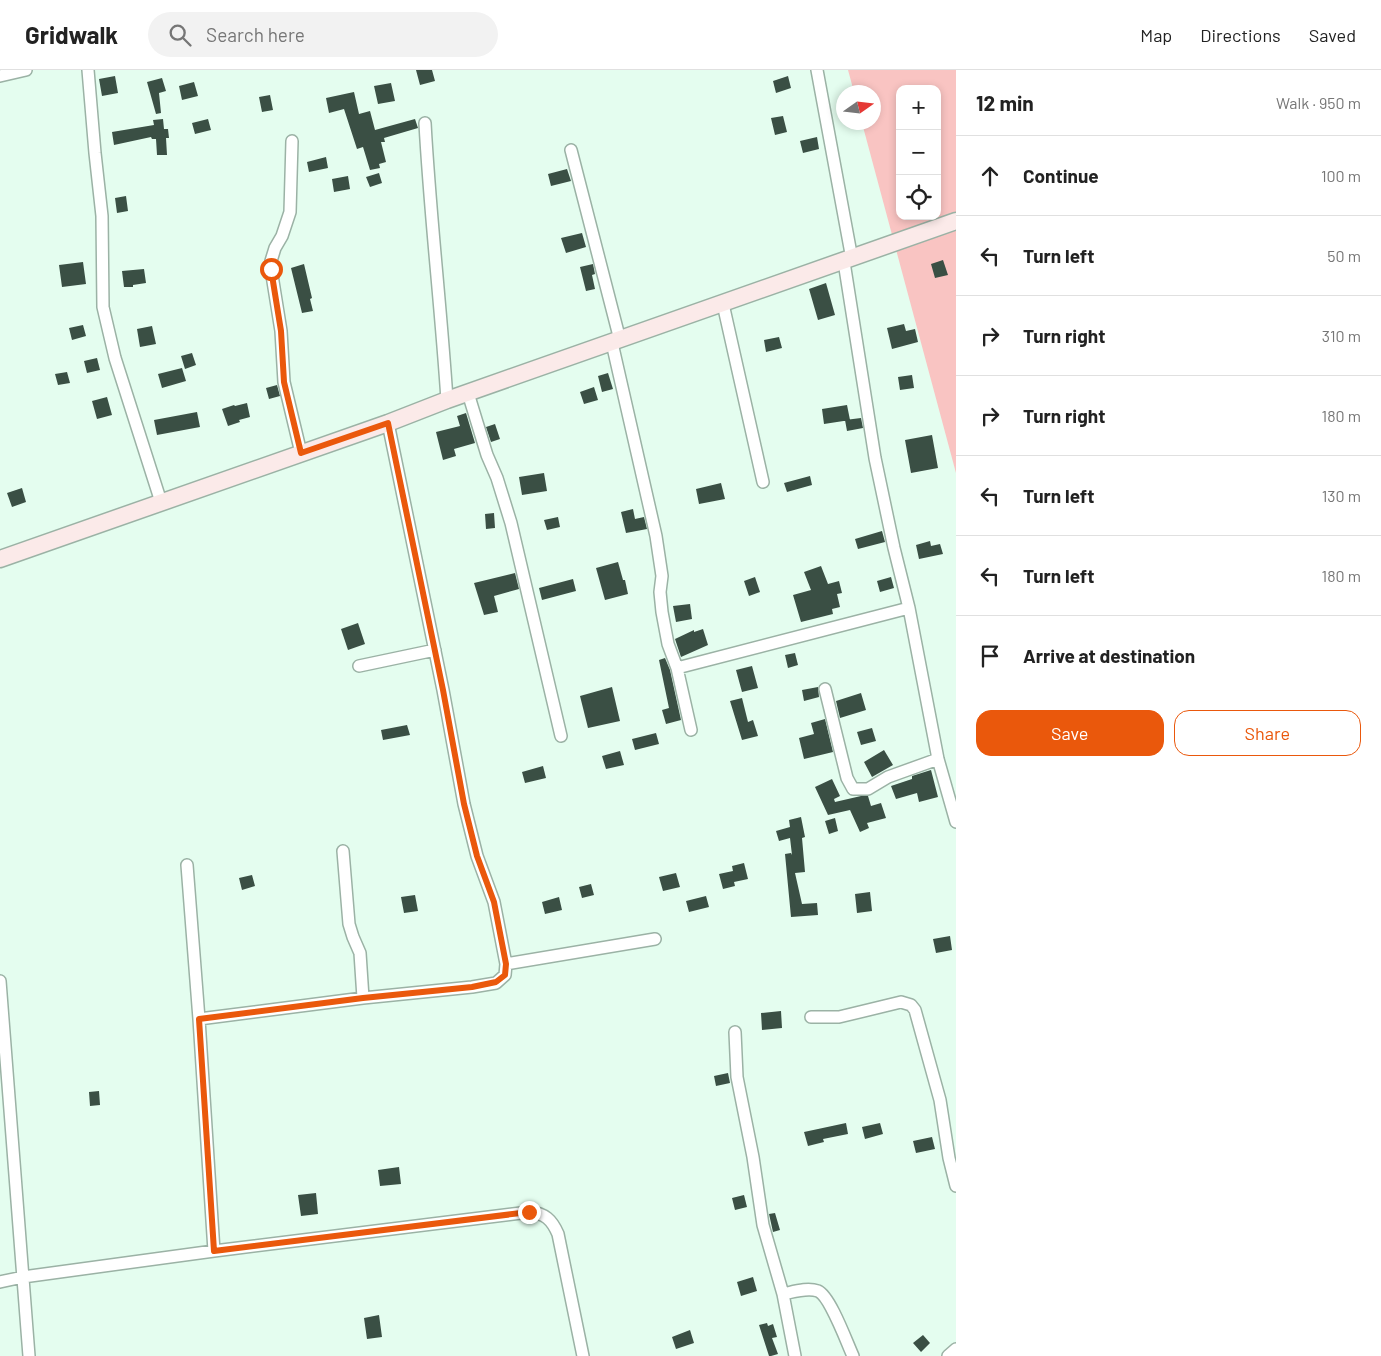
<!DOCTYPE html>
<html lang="en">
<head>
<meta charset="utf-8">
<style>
  body { margin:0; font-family:Barlow,sans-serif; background:#f2f2f2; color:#222 }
  .controls { position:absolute; right:15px; top:15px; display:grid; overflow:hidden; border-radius:10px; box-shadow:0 2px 8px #0003 }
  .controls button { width:45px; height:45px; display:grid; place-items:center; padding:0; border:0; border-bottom:1px solid #e0e0e0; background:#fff; color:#222; font:25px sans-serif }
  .compass { position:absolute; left:836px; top:15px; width:45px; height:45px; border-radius:50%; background:#fff; box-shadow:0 2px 8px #0003; rotate:76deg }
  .stop { position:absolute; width:15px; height:15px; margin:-11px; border:4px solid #ea580c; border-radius:50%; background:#fff }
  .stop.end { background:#ea580c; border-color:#fff; box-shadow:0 1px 5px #0008 }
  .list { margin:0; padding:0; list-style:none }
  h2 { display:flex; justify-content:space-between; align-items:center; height:65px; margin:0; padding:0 20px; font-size:21px }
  h2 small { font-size:16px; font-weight:400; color:#767676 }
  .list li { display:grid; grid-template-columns:32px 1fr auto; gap:15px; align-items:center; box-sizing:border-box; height:80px; padding:0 20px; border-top:1px solid #e0e0e0 }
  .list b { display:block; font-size:19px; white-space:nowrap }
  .list em { font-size:16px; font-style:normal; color:#767676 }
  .actions { display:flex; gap:10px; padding:15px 20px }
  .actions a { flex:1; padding:11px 0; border:1px solid #ea580c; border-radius:15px; text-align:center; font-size:18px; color:#ea580c }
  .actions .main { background:#ea580c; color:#fff }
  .icon { flex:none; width:28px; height:28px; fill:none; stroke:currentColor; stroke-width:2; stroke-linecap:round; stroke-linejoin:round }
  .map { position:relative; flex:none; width:956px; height:1286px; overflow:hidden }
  header { display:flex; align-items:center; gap:30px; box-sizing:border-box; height:70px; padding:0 25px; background:#fff; border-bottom:1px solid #e0e0e0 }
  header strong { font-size:24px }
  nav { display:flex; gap:28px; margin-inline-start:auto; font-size:18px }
  .search { width:350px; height:45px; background:#f2f2f2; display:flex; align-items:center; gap:12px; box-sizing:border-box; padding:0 18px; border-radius:28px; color:#767676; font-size:19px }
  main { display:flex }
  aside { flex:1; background:#fff }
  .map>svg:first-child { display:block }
  .green { fill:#f9c4c2; fill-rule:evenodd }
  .building { fill:#3a4f44 }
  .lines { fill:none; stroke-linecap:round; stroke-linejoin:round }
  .street-casing { stroke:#9bb2a5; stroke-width:14 }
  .secondary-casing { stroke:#9bb2a5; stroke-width:19 }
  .street { stroke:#fff; stroke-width:11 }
  .secondary { stroke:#fbeae9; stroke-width:16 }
  .route { stroke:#ea580c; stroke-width:6 }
</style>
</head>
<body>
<header>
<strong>Gridwalk</strong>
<div class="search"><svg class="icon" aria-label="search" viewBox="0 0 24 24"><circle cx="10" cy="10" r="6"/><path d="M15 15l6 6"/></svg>Search here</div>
<nav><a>Map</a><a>Directions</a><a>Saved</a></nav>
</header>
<main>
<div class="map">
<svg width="956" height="1286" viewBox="0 0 956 1286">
  <rect width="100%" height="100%" fill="#e4fdef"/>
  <path class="green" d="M848,0H956V403L862,53L874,52V22H854ZM900,19H937V146H900Z"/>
  <path class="building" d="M416,0H432L435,11L420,15Z
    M115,6L118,23L102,26L99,9Z
    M788,6L791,18L776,23L773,11Z
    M162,8L166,21L159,23L161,43L156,44L147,12Z
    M194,12L198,26L182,30L179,16Z
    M391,13L395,31L378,34L374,16Z
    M354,22L359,44L370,41L375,60L415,49L418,58L384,68L385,72H381L386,92L379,94L380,98L370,100L363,77L357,79L344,39L329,43L326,28Z
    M270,25L273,40L262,42L259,27Z
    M783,46L787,62L775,65L771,48Z
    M163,49L164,59H168L169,68H166L167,85H157L156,69H152L151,67L114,75L112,62L154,55L153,50Z
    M208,49L211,60L195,64L192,53Z
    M817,67L819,79L803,83L800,71Z
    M326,87L328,98L309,102L307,92Z
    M567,99L571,111L551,116L548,104Z
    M379,103L382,113L370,117L366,107Z
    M348,106L350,119L334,122L332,109Z
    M126,126L128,141L117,143L115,128Z
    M582,163L586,177L566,183L561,168Z
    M943,190L948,205L935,208L931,194Z
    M83,192L86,214L62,217L59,195Z
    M304,194L312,228L310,229L313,241L302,243L291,198Z
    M593,194L595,204L592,205L595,219L586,221L580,197Z
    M144,199L146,213L133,215V217H124L122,201Z
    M826,213L835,245L818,250L809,219Z
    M904,254L906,261L915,259L918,272L892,279L887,258Z
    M83,255L86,266L72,270L69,258Z
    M152,256L156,274L140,277L137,259Z
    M779,267L782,278L766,282L764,270Z
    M192,283L196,295L185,299L181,286Z
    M97,288L100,300L87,303L84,291Z
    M182,298L186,311L162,318L158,304Z
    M67,302L70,313L58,315L55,304Z
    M608,303L613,319L602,322L598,306Z
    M912,305L914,318L900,320L898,307Z
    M277,315L280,326L269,329L266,318Z
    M594,317L598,330L584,334L580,322Z
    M107,327L112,345L97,349L92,331Z
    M247,333L250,347L239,350L240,352L228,356L222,339L234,335L235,336Z
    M847,335L850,350L824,354L822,339Z
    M197,342L200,357L157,365L154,350Z
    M466,343L475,373L454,379L456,386L443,390L436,362L460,356L457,346Z
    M861,348L863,358L847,361L845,350Z
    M495,354L500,369L491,372L486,357Z
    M932,365L938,398L911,403L905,370Z
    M544,403L547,421L522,425L519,407Z
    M810,406L812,415L787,422L784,413Z
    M721,413L725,429L699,434L696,419Z
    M22,418L26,432L12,437L7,423Z
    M633,439L635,449L644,447L647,459L626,463L621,442Z
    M494,443L495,458L486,459L485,444Z
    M558,447L560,457L547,460L544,450Z
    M882,461L885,472L858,479L855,469Z
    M930,471L931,476L940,474L943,484L919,489L916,475Z
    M618,492L623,510H625L628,524L605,530L596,498Z
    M821,496L828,514L839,511L842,523L837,524L840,537L832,539L833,544L801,552L793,525L811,520L804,502Z
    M515,503L519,519L494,526L498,542L484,545L474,513Z
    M755,507L760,522L749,526L744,511Z
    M891,507L894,518L880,522L877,511Z
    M573,509L576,521L542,530L539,518Z
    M690,534L692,549L676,552L673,536Z
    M358,553L365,574L348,580L341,559Z
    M703,559L708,575L681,587L675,569L694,560V562Z
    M795,583L798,595L788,598L785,585Z
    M665,588L670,600L681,650L666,654L662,640L669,638L659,590Z
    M752,596L758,618L742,622L736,600Z
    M612,617L620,651L588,658L580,626Z
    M818,617L819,627L804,631L802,620Z
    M861,623L866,640L840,648L836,631Z
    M742,628L748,652L753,650L758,666L742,670L730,631Z
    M825,649L833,682L804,689L799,668L814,664L811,653Z
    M407,655L410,665L383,670L381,660Z
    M872,658L876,671L861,675L857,662Z
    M656,663L659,674L635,680L632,669Z
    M884,680L893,695L872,707L864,692Z
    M620,681L624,695L606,699L602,686Z
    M543,696L546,708L525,713L522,702Z
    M931,700L938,727L919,732L917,723L896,729L891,716L912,709V706Z
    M832,709L840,726L834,729L835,732L861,726H868L871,736L881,733L886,748L867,753L869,758L860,762L850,740L828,745L815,717Z
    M801,747L805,767L802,768L805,802L795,803L802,834L817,833L818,845L791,847L785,784L791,783L792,785L790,768L779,771L776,761L790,757L789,750Z
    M835,748L838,761L829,764L825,751Z
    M744,793L748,809L734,812L735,816L723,819L719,804L733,801L732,796Z
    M676,803L680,817L663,821L659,807Z
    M252,805L255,816L242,820L239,808Z
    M591,814L594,825L582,828L579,817Z
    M870,822L872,841L857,843L855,824Z
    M415,825L418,841L404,843L401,827Z
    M706,826L709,837L689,842L686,831Z
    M559,827L562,840L545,844L542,832Z
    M950,866L952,880L936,883L933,869Z
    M781,941L782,958L762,960L761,943Z
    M728,1003L730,1013L716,1016L714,1006Z
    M99,1021L100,1035L90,1036L89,1022Z
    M846,1053L848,1064L823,1069L824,1072L808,1076L804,1062Z
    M880,1053L883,1064L865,1069L862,1057Z
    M932,1067L935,1079L916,1083L913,1071Z
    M399,1097L401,1114L380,1116L378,1100Z
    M316,1123L318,1144L301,1146L298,1125Z
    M744,1125L747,1137L735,1140L732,1128Z
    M775,1143L780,1160L773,1162L769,1144Z
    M753,1207L757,1221L741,1226L737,1212Z
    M379,1245L382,1267L367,1269L364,1248Z
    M767,1253L768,1256L773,1254L777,1267L772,1268L778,1284L771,1286H769L759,1255Z
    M690,1260L694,1273L676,1279L672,1267Z
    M923,1265L930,1273L921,1282L913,1273Z"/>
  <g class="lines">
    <g class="street-casing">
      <path id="street" d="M88,0L95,83L102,146L103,237L115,288L161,432
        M817,0L852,189
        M0,6L26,0
        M425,53C430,145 441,237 447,330
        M292,71L290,142L282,166L275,178L271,191V199L281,261L284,312L301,383
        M571,80L620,270
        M844,192L875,388L894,478L909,538L938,689L956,752
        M723,234L763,412
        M612,273L656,466L662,506L660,522L662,542L668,574L677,598L691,660
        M468,323L487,385L497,408L511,453L561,666
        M359,596L435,580
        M677,598L909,538
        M825,619L847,708L853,719H868L888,707L938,689
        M343,781L349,854L353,867L360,883L363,928
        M187,795L199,949L214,1181
        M506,894L655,869
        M0,911L29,1286
        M811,947H839L901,932L911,935L915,940L940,1030L949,1088L956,1116
        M199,949L363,928L472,917L496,913L505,905L506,894L494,832L477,786L464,734L443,620L388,353
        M735,962L737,1007L753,1087L763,1155L783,1224
        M0,1212L23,1207L214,1181L529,1142C545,1143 552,1150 558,1164L583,1286
        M795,1286L783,1224C793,1222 807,1217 818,1221C830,1226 847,1273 853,1286
        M948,1286L956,1279"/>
    </g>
    <g class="secondary-casing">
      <path id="secondary" d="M0,489L388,353L447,330L956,151"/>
    </g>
    <use href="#street" class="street"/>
    <use href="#secondary" class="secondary"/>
  </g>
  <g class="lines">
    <path class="route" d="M271,199L281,261L284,312L301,383L388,353L443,620L464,734L477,786L494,832L506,894L505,905L496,912L472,917L363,928L199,949L214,1181L529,1142"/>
  </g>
</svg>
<div class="controls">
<button>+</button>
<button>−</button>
<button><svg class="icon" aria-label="locate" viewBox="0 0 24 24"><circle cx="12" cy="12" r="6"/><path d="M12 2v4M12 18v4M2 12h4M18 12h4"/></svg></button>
</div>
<svg class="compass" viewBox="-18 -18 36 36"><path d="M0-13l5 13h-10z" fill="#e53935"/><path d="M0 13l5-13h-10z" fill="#767676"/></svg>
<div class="stop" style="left:271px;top:199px"></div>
<div class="stop end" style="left:529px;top:1142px"></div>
</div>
<aside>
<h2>12 min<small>Walk · 950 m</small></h2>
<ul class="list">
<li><svg class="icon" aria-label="ahead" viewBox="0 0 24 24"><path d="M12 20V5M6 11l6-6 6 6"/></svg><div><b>Continue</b></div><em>100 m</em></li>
<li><svg class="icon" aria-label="left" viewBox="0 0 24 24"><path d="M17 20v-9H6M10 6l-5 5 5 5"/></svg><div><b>Turn left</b></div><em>50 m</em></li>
<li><svg class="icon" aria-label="right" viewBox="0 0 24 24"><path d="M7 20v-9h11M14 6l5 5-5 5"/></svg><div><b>Turn right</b></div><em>310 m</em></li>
<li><svg class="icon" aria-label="right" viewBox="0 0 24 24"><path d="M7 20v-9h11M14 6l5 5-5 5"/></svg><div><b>Turn right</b></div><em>180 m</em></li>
<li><svg class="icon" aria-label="left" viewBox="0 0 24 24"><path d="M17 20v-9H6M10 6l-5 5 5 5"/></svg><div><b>Turn left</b></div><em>130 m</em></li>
<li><svg class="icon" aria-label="left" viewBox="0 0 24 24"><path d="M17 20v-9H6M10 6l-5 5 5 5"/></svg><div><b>Turn left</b></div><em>180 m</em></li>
<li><svg class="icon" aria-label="arrive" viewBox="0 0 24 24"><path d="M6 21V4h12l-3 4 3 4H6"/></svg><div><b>Arrive at destination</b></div></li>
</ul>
<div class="actions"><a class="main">Save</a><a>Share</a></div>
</aside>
</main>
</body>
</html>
